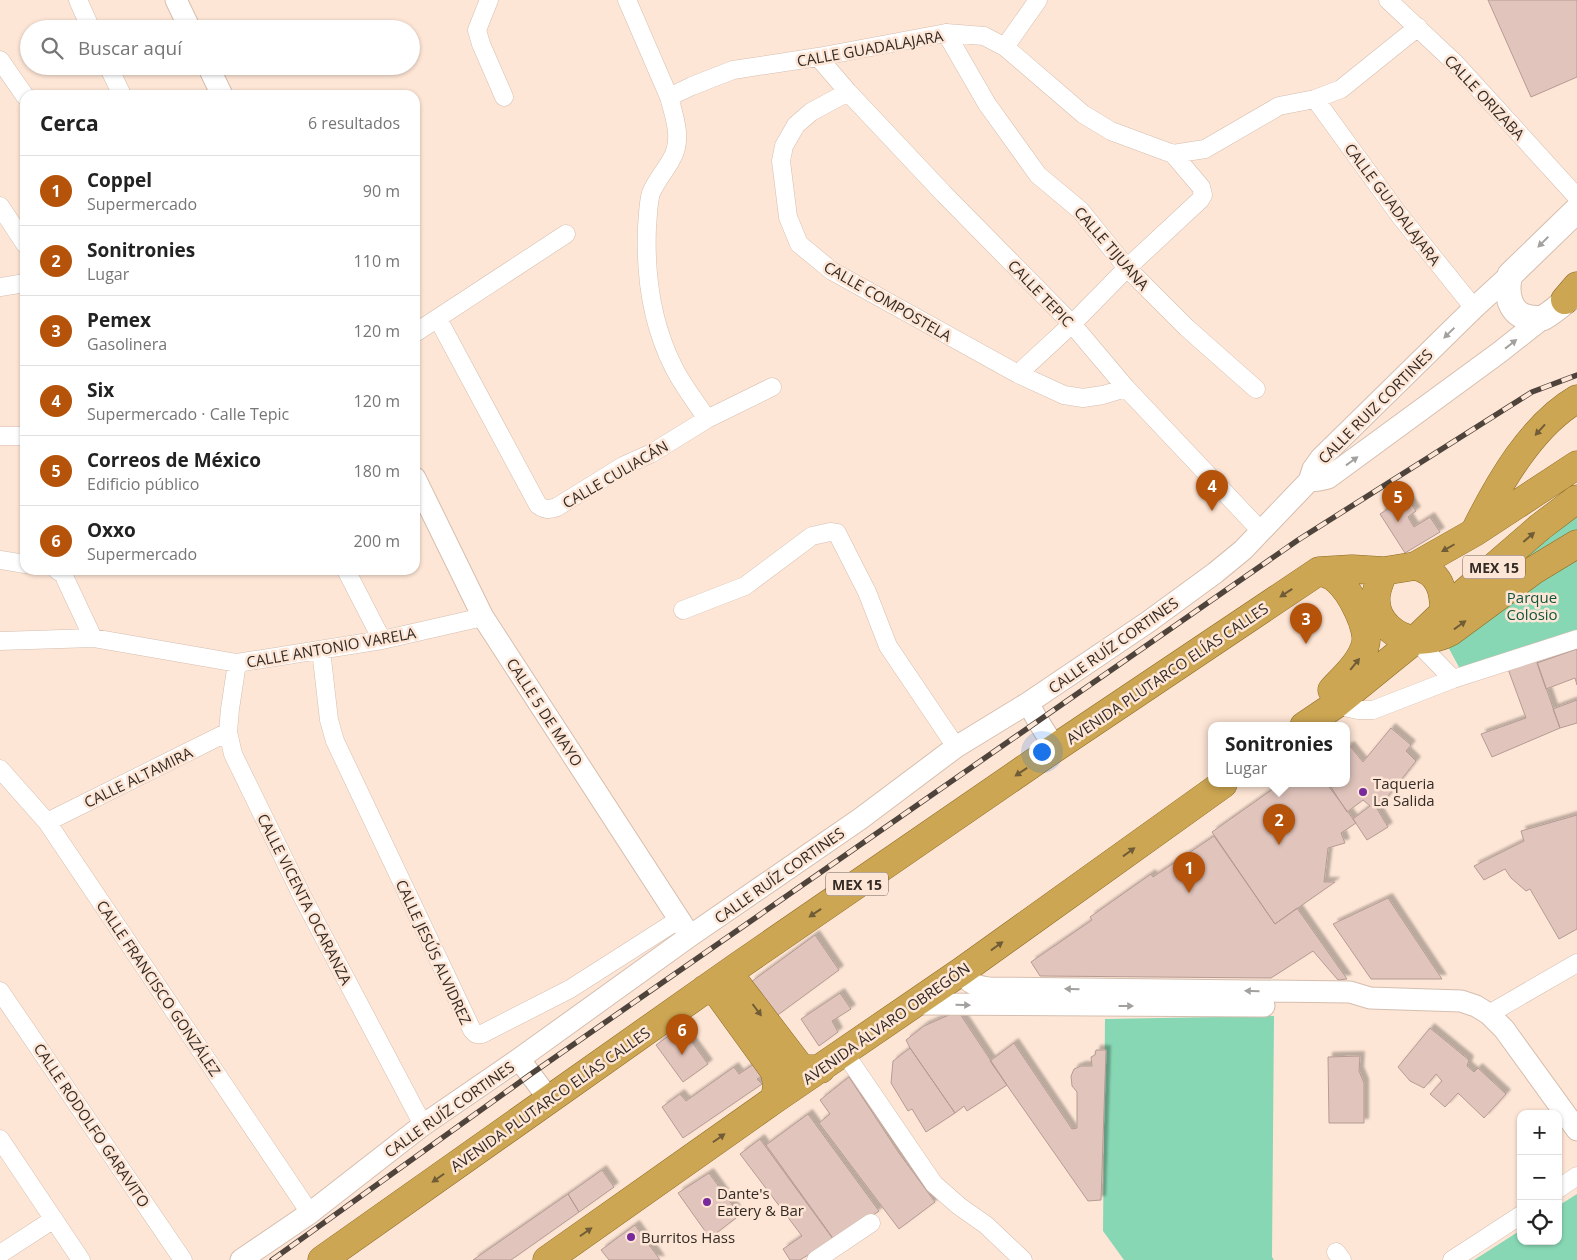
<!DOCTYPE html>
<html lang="es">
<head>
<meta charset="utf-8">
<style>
  body { margin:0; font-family:"Open Sans",sans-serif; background:#f6f6f6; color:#222 }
  .controls { position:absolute; right:15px; bottom:15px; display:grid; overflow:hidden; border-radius:10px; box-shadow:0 1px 4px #0004 }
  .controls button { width:45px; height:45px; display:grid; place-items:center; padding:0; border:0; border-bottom:1px solid #e0e0e0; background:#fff; color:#222; font:25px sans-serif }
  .you { position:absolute; left:1041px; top:751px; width:18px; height:18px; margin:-12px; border:4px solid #fff; border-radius:50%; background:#1a73e8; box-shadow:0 0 0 8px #1a73e833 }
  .badge { display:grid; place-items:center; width:32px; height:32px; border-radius:50%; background:#b45309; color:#fff; font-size:16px; font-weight:700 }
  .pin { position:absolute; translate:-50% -41px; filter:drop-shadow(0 1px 2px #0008) }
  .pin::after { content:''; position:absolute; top:26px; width:18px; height:15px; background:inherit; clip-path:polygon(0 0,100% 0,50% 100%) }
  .popup { position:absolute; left:1208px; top:722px; width:142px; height:65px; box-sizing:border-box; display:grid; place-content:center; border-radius:10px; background:#fff; filter:drop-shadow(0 1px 4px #0005); font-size:16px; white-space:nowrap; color:#767676 }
  .popup b { font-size:19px; color:#222 }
  .popup::after { content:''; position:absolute; left:50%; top:100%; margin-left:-10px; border:10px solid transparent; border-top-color:#fff }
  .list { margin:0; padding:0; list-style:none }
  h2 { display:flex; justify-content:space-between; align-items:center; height:65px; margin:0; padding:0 20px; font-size:21px }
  h2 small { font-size:16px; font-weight:400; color:#767676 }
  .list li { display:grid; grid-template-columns:32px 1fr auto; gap:15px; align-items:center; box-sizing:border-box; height:70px; padding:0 20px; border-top:1px solid #e0e0e0 }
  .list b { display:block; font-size:19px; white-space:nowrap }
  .list p { margin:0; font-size:16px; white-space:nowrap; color:#767676 }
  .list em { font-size:16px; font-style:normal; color:#767676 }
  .icon { flex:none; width:28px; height:28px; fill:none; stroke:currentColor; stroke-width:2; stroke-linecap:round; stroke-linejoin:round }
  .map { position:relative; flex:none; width:1577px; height:1260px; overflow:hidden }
  .search { position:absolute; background:#fff; box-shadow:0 1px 4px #0004; left:20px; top:20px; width:400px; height:55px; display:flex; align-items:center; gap:12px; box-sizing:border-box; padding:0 18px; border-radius:28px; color:#767676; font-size:19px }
  .panel { position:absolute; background:#fff; box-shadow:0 1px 4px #0004; left:20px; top:90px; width:400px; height:485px; border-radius:15px }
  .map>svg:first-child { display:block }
  .green { fill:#87d7b4 }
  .building { fill:#e1c5bd; stroke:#b59b94; filter:url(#shadow) }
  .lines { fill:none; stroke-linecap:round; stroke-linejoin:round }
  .minor-casing { stroke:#d5beaf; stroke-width:19 }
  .tertiary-casing { stroke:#d5beaf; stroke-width:23 }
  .secondary-casing { stroke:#d5beaf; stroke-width:27 }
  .trunk-casing { stroke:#8e6c26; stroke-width:29 }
  .minor { stroke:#fff; stroke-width:18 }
  .tertiary { stroke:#fff; stroke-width:21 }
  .secondary { stroke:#fff; stroke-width:25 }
  .trunk { stroke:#cca652; stroke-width:28 }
  .rail-casing { stroke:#4e443c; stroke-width:5.5 }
  .rail { stroke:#fee6d6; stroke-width:4; stroke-dasharray:11; stroke-linecap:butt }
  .oneway { fill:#a3a09d }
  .oneway2 { fill:#705c37 }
  .poi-dot { fill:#78299b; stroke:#fee6d6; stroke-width:2 }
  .labels { text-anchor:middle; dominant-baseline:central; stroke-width:5; stroke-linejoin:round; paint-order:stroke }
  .shield { fill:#fee6d6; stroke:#70635a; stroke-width:1 }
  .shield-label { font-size:14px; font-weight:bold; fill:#332b25 }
  .street-label { font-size:15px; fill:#332b25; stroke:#fee6d6 }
  .park-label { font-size:15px; fill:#10553d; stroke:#fee6d6 }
  .poi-label { font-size:15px; fill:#332b25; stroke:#fee6d6; text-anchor:start }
</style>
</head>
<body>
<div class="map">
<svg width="1577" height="1260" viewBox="0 0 1577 1260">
  <defs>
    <filter id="shadow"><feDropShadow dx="4.5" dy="-4.5" stdDeviation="1" flood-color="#0004"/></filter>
  </defs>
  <rect width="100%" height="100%" fill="#fee6d6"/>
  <path class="green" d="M1577,503V639L1460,669L1440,632Z
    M1274,1016L1272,1257L1274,1260H1124L1103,1231L1105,1019Z
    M1577,1194V1260H1474L1521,1230V1241H1558V1206Z"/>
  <path class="building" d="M1488,0H1577V77L1531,97Z
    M1407,497L1416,511L1408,517L1414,527L1430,517L1440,532L1405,553L1380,514Z
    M1577,649V685L1575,678L1546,689L1537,663Z
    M1536,659L1560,728L1492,757L1481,734L1526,718L1508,669Z
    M1577,700V723L1560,728L1553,709Z
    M1391,728L1411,745L1406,751L1416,761L1381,805L1378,804L1376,807L1388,827L1367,840L1353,819L1370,806L1363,800L1347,812L1329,784H1346V748L1350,746L1363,762Z
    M1280,784H1327L1356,823L1341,833L1345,843L1328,848L1324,882H1335L1275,924L1212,832Z
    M1577,815V929L1559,939L1530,889L1526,891L1511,878L1505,869L1484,880L1474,866L1524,841L1521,831Z
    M1214,836L1275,924L1297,908L1347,979L1338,980L1313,951L1271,978L1040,976L1031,962L1092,920L1090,917L1151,874L1153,877Z
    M1388,898L1442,979H1371L1333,924Z
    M815,935L839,970L775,1017L751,982Z
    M840,993L851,1009L832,1021L838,1032L819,1046L801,1019Z
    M958,1011L1007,1085L967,1111L964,1106L955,1113L910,1048L906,1040L924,1026Z
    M681,1027L708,1064L683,1082L656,1045Z
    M1430,1028L1469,1060L1467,1066L1474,1072L1478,1068L1506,1094L1484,1118L1458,1093L1445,1107L1430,1094L1442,1081L1436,1074L1424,1088L1410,1081L1398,1067Z
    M1014,1043L1072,1129L1077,1128V1092L1072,1086L1071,1076L1074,1069L1081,1066H1092L1091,1057L1095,1055L1096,1050H1106L1101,1200L1088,1201L990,1061Z
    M910,1048L955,1113L926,1132L912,1109L908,1111L891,1083L893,1061Z
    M1360,1056L1359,1071L1364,1083V1123H1329L1328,1057Z
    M757,1062L766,1074L757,1079L762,1084L683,1138L662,1107L680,1094L686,1101L734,1067L739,1074Z
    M849,1077L899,1153L935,1202L899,1229L819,1123L830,1114L820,1100Z
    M808,1114L879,1211L835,1241L766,1145Z
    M760,1139L833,1239L800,1260H790L783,1249L802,1236L740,1154Z
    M602,1170L614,1187L579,1212L568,1194Z
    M709,1173L736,1210L732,1213L736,1218L710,1238L678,1193Z
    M568,1194L579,1212L511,1260H473Z
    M635,1225L660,1260H609L601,1250Z"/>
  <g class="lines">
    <g class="minor-casing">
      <path id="minor" d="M78,0L91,29
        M489,0L477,30L481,44L504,97
        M627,0L669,97L692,86L733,70L818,57L946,33L984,36L1005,47L1083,114L1111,131L1173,154L1205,149L1279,106L1315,99L1341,89L1418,27
        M1388,0L1455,63L1577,197
        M946,33L987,104L1038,175L1080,210L1127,268L1187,328L1256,389
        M1005,47L1038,0
        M818,57L848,92L944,194L1072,324L1126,388L1261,531
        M0,60L25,96
        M108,66L122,95
        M848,92L811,112L796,125L784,146L781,161L788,217L799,244L832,271L1018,374L1064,395L1083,398L1103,395L1126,388
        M669,97C675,118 683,141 671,160C665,171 656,181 651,193C648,203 648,216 647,227C645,275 652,325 674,368C683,386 696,402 707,419
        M1315,99L1400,216L1474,308
        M0,206L25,244
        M0,287L25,283
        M438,319L538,505C545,510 549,510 557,507L623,466L652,453L707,419L772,387
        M415,333L566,234
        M1018,374L1072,324L1127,268L1200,200L1203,195L1201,187L1173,154
        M0,436H25
        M0,560L25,564
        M57,570L63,574L93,638
        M346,570L382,640
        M683,610L745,586L812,536L830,532L837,533L867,592L888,646L956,747
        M1415,640L1453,679L1577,639
        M0,641L93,638L237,663L382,640L483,617
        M321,650L329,720L335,741L472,1030L476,1034H482L570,989L678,920
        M237,663L230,709L228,732L233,754L302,896L423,1125
        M1335,705L1358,710H1373L1453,679
        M0,769L47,822L310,1213
        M47,822L228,732
        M0,991L183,1260
        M1489,1014L1577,963
        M844,1052L934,1184L959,1206L986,1225L1023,1260
        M0,1139L81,1260
        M1558,1189L1577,1176
        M1336,1252L1342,1260
        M0,1254L54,1219
        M816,1260L871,1223
        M1452,1260L1521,1215"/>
    </g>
    <g class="tertiary-casing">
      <path id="tertiary" d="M176,0L190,29
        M208,66L222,95
        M415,478L483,617L690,936
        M1309,481L1319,480L1328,478L1500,352L1543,318
        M1028,703L1038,721L1055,748
        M962,971C968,984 976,986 989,988L1350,992L1370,998L1461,1001L1476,1006L1489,1014L1504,1029L1577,1130
        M914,1004L1264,1006
        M519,1059L549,1099
        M241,1260L310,1213L423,1125L519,1059L690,936L860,819L956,747L1028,703L1148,622L1215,573L1243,550L1309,481L1313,469L1321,458L1474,308L1510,275"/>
    </g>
    <g class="secondary-casing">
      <path id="secondary" d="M1577,210L1510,275C1505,292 1509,316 1531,318C1534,318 1539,319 1542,318C1549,316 1570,297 1577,292"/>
    </g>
    <g class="trunk-casing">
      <path id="trunk" d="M1565,300L1577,286
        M1476,529C1499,483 1532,425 1577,399
        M1415,566C1440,572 1444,590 1444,612
        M1319,571C1325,573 1332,575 1337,580C1350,591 1371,629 1365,646C1360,663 1344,677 1332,690
        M1384,571C1380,581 1375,591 1376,601C1376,622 1397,639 1417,640C1429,640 1439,638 1450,632L1534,570L1577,544
        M1304,726L1335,705L1415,640L1465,592L1540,527L1577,499
        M734,969L733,976L736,983L800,1067L807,1069H821
        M705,989L712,990L720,996L775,1072L777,1085L775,1099
        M322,1260L734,969L1055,748L1319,571L1352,569L1384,571L1415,566L1475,532L1577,465
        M547,1260L775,1099L962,971L1223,784"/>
    </g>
    <use href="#minor" class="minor"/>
    <use href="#tertiary" class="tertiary"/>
    <use href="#secondary" class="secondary"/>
    <use href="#trunk" class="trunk"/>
    <g class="rail-casing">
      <path id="rail" d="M272,1260L531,1074L1298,540L1532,392L1577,375"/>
    </g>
    <use href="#rail" class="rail"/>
  </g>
  <defs><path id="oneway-solid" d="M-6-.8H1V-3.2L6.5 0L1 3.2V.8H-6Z" transform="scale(1.25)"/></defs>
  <g class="oneway">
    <use href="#oneway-solid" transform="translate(1543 242) rotate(135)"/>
    <use href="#oneway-solid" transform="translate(1449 333) rotate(136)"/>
    <use href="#oneway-solid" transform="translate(1511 344) rotate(-38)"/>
    <use href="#oneway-solid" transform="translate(1352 461) rotate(-36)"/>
    <use href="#oneway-solid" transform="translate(1072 989) rotate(-179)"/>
    <use href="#oneway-solid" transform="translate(1252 991) rotate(-179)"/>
    <use href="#oneway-solid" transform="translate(963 1005) rotate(1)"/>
    <use href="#oneway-solid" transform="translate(1126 1006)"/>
  </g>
  <g class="oneway2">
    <use href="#oneway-solid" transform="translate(1540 430) rotate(132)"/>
    <use href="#oneway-solid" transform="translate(1529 537) rotate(-41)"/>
    <use href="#oneway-solid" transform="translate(1448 548) rotate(150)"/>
    <use href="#oneway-solid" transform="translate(1286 593) rotate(147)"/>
    <use href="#oneway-solid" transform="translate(1460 625) rotate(-36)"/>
    <use href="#oneway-solid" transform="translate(1355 664) rotate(-51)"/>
    <use href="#oneway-solid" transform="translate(1021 772) rotate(146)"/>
    <use href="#oneway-solid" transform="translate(1129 852) rotate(-36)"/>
    <use href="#oneway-solid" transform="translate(815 913) rotate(146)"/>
    <use href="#oneway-solid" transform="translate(997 946) rotate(-36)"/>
    <use href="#oneway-solid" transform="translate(757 1010) rotate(53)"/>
    <use href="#oneway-solid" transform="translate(719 1138) rotate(-35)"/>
    <use href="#oneway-solid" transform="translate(438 1178) rotate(145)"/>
    <use href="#oneway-solid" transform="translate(586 1232) rotate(-35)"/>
  </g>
  <g class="poi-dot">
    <circle cx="1363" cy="792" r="5"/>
    <circle cx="707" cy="1202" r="5"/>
    <circle cx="631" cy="1237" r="5"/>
  </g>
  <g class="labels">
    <g class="shield">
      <rect x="1463" y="555.5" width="62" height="23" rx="4"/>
      <rect x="826" y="872.5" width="62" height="23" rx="4"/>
    </g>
    <g class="shield-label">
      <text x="1494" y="567">MEX 15</text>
      <text x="857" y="884">MEX 15</text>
    </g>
    <g class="street-label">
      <text transform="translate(870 48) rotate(-10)">CALLE GUADALAJARA</text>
      <text transform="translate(1485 97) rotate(47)">CALLE ORIZABA</text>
      <text transform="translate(1393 204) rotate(53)">CALLE GUADALAJARA</text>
      <text transform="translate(1112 248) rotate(49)">CALLE TIJUANA</text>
      <text transform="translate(1041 293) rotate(46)">CALLE TEPIC</text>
      <text transform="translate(888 301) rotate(30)">CALLE COMPOSTELA</text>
      <text transform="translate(1375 406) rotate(-45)">CALLE RUIZ CORTINES</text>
      <text transform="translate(615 474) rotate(-30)">CALLE CULIACÁN</text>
      <text transform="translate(1113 645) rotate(-35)">CALLE RUÍZ CORTINES</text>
      <text transform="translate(331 647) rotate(-10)">CALLE ANTONIO VARELA</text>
      <text transform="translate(1167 673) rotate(-34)">AVENIDA PLUTARCO ELÍAS CALLES</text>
      <text transform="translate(545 712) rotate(57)">CALLE 5 DE MAYO</text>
      <text transform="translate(138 777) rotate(-26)">CALLE ALTAMIRA</text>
      <text transform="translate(779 875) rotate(-35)">CALLE RUÍZ CORTINES</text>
      <text transform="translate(305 899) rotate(63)">CALLE VICENTA OCARANZA</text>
      <text transform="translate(434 952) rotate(65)">CALLE JESÚS ALVIDREZ</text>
      <text transform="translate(159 988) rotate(56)">CALLE FRANCISCO GONZÁLEZ</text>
      <text transform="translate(886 1023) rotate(-35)">AVENIDA ÁLVARO OBREGÓN</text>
      <text transform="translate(550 1099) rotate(-35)">AVENIDA PLUTARCO ELÍAS CALLES</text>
      <text transform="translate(449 1109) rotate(-35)">CALLE RUÍZ CORTINES</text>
      <text transform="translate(92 1125) rotate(56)">CALLE RODOLFO GARAVITO</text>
    </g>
    <g class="park-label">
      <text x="1532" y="597">Parque<tspan x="1532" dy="17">Colosio</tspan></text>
    </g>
    <g class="poi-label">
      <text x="1373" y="783">Taqueria<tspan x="1373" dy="17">La Salida</tspan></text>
      <text x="717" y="1193">Dante's<tspan x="717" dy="17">Eatery &amp; Bar</tspan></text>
      <text x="641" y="1237">Burritos Hass</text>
    </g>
  </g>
</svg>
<div class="controls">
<button>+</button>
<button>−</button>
<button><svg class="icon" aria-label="locate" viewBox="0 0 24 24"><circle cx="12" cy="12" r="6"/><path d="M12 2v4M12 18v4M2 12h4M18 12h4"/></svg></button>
</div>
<div class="you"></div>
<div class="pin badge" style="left:1189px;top:893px">1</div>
<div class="pin badge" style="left:1279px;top:845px">2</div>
<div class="popup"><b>Sonitronies</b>Lugar</div>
<div class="pin badge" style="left:1306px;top:644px">3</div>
<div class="pin badge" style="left:1212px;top:511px">4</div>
<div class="pin badge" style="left:1398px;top:522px">5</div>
<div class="pin badge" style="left:682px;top:1055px">6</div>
<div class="search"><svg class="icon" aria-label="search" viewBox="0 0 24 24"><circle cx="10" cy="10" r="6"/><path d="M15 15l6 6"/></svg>Buscar aquí</div>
<section class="panel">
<h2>Cerca<small>6 resultados</small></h2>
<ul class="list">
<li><span class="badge">1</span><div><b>Coppel</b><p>Supermercado</p></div><em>90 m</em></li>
<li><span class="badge">2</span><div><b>Sonitronies</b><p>Lugar</p></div><em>110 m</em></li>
<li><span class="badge">3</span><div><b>Pemex</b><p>Gasolinera</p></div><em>120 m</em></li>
<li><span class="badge">4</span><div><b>Six</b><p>Supermercado · Calle Tepic</p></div><em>120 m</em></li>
<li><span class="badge">5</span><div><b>Correos de México</b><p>Edificio público</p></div><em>180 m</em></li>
<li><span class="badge">6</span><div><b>Oxxo</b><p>Supermercado</p></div><em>200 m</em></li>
</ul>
</section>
</div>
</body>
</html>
